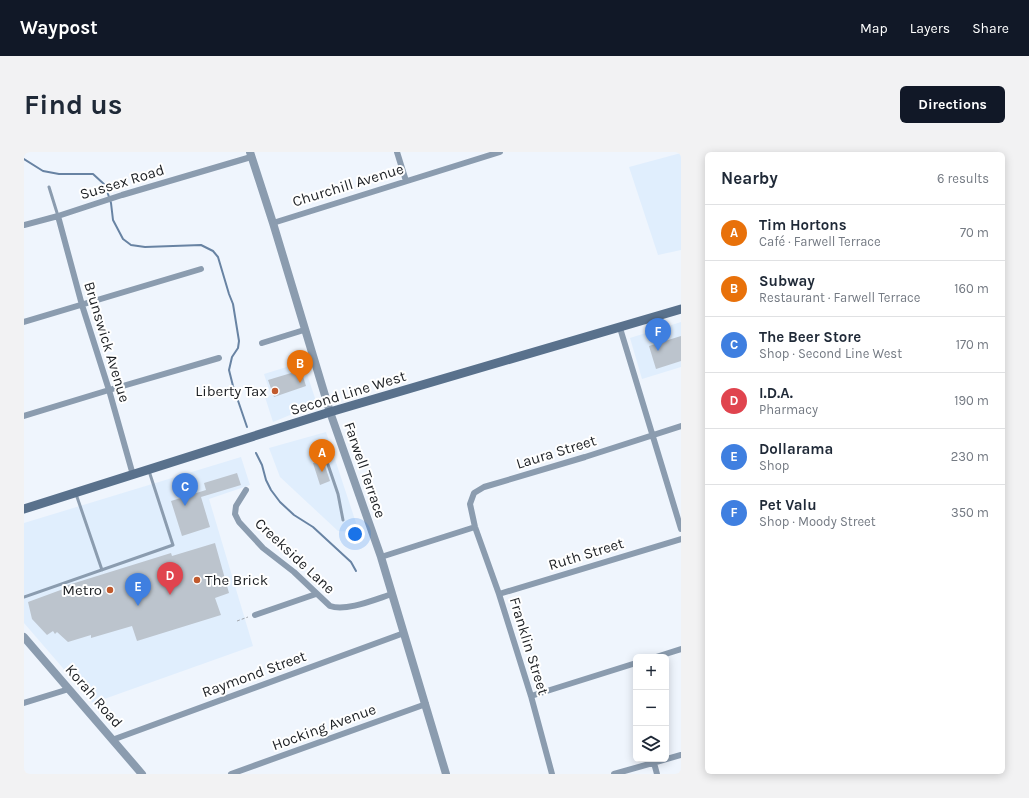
<!DOCTYPE html>
<html lang="en">
<head>
<meta charset="utf-8">
<style>
  body { margin:0; font-family:Karla,sans-serif; background:#f2f2f3; color:#1f2937 }
  .controls { position:absolute; right:12px; bottom:12px; display:grid; overflow:hidden; border-radius:6px; box-shadow:0 2px 10px #0003 }
  .controls button { width:36px; height:36px; display:grid; place-items:center; padding:0; border:0; border-bottom:1px solid #e0e1e3; background:#fff; color:#1f2937; font:20px sans-serif }
  .you { position:absolute; left:331px; top:382px; width:14px; height:14px; margin:-10px; border:3px solid #fff; border-radius:50%; background:#1a73e8; box-shadow:0 0 0 6px #1a73e833 }
  .badge { display:grid; place-items:center; width:26px; height:26px; border-radius:50%; background:#111827; color:#fff; font-size:13px; font-weight:700 }
  .pin { position:absolute; translate:-50% -33px; filter:drop-shadow(0 1px 2px #0008) }
  .pin::after { content:''; position:absolute; top:21px; width:14px; height:12px; background:inherit; clip-path:polygon(0 0,100% 0,50% 100%) }
  .list { margin:0; padding:0; list-style:none }
  h2 { display:flex; justify-content:space-between; align-items:center; height:52px; margin:0; padding:0 16px; font-size:17px }
  h2 small { font-size:13px; font-weight:400; color:#747a83 }
  .list li { display:grid; grid-template-columns:26px 1fr auto; gap:12px; align-items:center; box-sizing:border-box; height:56px; padding:0 16px; border-top:1px solid #e0e1e3 }
  .list b { display:block; font-size:15px; white-space:nowrap }
  .list p { margin:0; font-size:13px; white-space:nowrap; color:#747a83 }
  .list em { font-size:13px; font-style:normal; color:#747a83 }
  .icon { flex:none; width:22px; height:22px; fill:none; stroke:currentColor; stroke-width:2; stroke-linecap:round; stroke-linejoin:round }
  .map { position:relative; flex:none; width:657px; height:622px; overflow:hidden; border-radius:6px }
  header { display:flex; align-items:center; gap:24px; box-sizing:border-box; height:56px; padding:0 20px; background:#111827; color:#fff }
  header strong { font-size:19px }
  nav { display:flex; gap:22px; margin-inline-start:auto; font-size:14px }
  .intro { display:flex; align-items:center; justify-content:space-between; box-sizing:border-box; height:96px; padding:0 24px }
  h1 { margin:0; font-size:28px }
  .button { padding:10px 18px; border-radius:6px; background:#111827; color:#fff; font-size:14px; font-weight:700 }
  main { display:flex; gap:24px; padding:0 24px }
  aside { flex:1; background:#fff; border-radius:6px; box-shadow:0 2px 10px #0003 }
  .map>svg:first-child { display:block }
  .built { fill:#e0eefd }
  .lines { fill:none; stroke-linecap:round; stroke-linejoin:round }
  .stream { stroke:#6883a3; stroke-width:2 }
  .building { fill:#bcc4cd }
  .path { stroke:#a3a8af; stroke-width:1; stroke-dasharray:3 2; stroke-linecap:butt }
  .service { stroke:#8b9caf; stroke-width:3 }
  .minor { stroke:#8b9caf; stroke-width:6 }
  .tertiary { stroke:#8b9caf; stroke-width:8 }
  .secondary { stroke:#59718c; stroke-width:9 }
  .poi-dot { fill:#c15a2d; stroke:#fff; stroke-width:1.5 }
  .labels { text-anchor:middle; dominant-baseline:central; stroke-width:4; stroke-linejoin:round; paint-order:stroke }
  .street-label { font-size:15px; fill:#1d2024; stroke:#fff }
  .poi-label { font-size:15px; fill:#1d2024; stroke:#fff; text-anchor:end }
</style>
</head>
<body>
<header>
<strong>Waypost</strong>
<nav><a>Map</a><a>Layers</a><a>Share</a></nav>
</header>
<div class="intro"><h1>Find us</h1><a class="button">Directions</a></div>
<main>
<div class="map">
<svg width="657" height="622" viewBox="0 0 657 622">
  <rect width="100%" height="100%" fill="#eff5fd"/>
  <path class="built" d="M657,1V98L634,103L605,15Z
    M657,170V215L618,227L606,186Z
    M279,210L293,252L249,270L241,245L247,243L240,222Z
    M302,280L335,380L314,379L256,325L245,296Z
    M217,305L226,333L185,347L229,494L69,551L0,471V371Z"/>
  <g class="lines">
    <path class="stream" d="M0,7L19,19L35,22H69L81,33L87,51L89,68L99,87L107,93L121,95L177,93L189,99L194,105L205,142L209,152L215,189L214,196L208,205L205,218L209,234L223,275
      M232,301L238,313L242,328L247,338L256,350L270,363L289,375L327,410L332,419"/>
  </g>
  <path class="building" d="M657,184V209L632,217L625,194Z
    M277,218L282,234L250,245L244,228Z
    M299,308L306,329L296,333L289,311Z
    M213,321L217,333L177,345L186,375L158,384L147,349L182,338L180,331Z
    M191,391L205,441L191,446L197,463L113,489L108,474L67,486V483L44,490L33,480L31,482L29,479L23,483L8,467L4,450L42,436L41,434L147,401L148,404Z"/>
  <g class="lines">
    <path class="path" d="M213,469L224,465"/>
    <path class="service" d="M25,35L34,64
      M299,298L314,342L319,368
      M52,342L78,418
      M0,445L149,393L125,319"/>
    <path class="minor" d="M373,0L382,29
      M34,64L58,153L85,238L109,323
      M249,71L476,0
      M0,73L34,64L98,43L227,5
      M0,170L177,117
      M596,176L657,377
      M238,191L280,178
      M0,264L85,238L195,206
      M222,338L212,354L211,362L215,370L239,396L270,420L306,454C322,460 352,447 368,442
      M357,405L451,375
      M475,442L657,387
      M231,463L292,442
      M632,505L657,497
      M507,544L612,511
      M0,551L45,537
      M88,588L380,481
      M630,611L633,622
      M207,622L402,552
      M528,622L507,544L475,442L451,375L446,352L450,341L460,335L561,305L657,274
      M590,622L657,603"/>
    <path class="tertiary" d="M226,0L249,71L306,260L357,405L422,622
      M0,485L118,622"/>
    <path class="secondary" d="M0,357L306,260L657,157"/>
  </g>
  <g class="poi-dot">
    <circle cx="251" cy="239" r="4"/>
    <circle cx="173" cy="428" r="4"/>
    <circle cx="86" cy="438" r="4"/>
  </g>
  <g class="labels">
    <g class="street-label">
      <text transform="translate(98 30) rotate(-17)">Sussex Road</text>
      <text transform="translate(324 33) rotate(-17)">Churchill Avenue</text>
      <text transform="translate(83 190) rotate(73)">Brunswick Avenue</text>
      <text transform="translate(324 241) rotate(-17)">Second Line West</text>
      <text transform="translate(532 300) rotate(-17)">Laura Street</text>
      <text transform="translate(341 318) rotate(71)">Farwell Terrace</text>
      <text transform="translate(562 402) rotate(-17)">Ruth Street</text>
      <text transform="translate(271 404) rotate(43)">Creekside Lane</text>
      <text transform="translate(505 494) rotate(73)">Franklin Street</text>
      <text transform="translate(230 522) rotate(-20)">Raymond Street</text>
      <text transform="translate(70 544) rotate(49)">Korah Road</text>
      <text transform="translate(300 575) rotate(-20)">Hocking Avenue</text>
    </g>
    <g class="poi-label">
      <text x="243" y="239">Liberty Tax</text>
      <text x="181" y="428" text-anchor="start">The Brick</text>
      <text x="78" y="438">Metro</text>
    </g>
  </g>
</svg>
<div class="controls">
<button>+</button>
<button>−</button>
<button><svg class="icon" aria-label="layers" viewBox="0 0 24 24"><path d="M12 4l9 5-9 5-9-5zM3 14l9 5 9-5"/></svg></button>
</div>
<div class="you"></div>
<div class="pin badge" style="left:298px;top:320px;background:#e8710a">A</div>
<div class="pin badge" style="left:276px;top:231px;background:#e8710a">B</div>
<div class="pin badge" style="left:161px;top:354px;background:#3f7fe0">C</div>
<div class="pin badge" style="left:146px;top:443px;background:#e0444e">D</div>
<div class="pin badge" style="left:114px;top:454px;background:#3f7fe0">E</div>
<div class="pin badge" style="left:634px;top:199px;background:#3f7fe0">F</div>
</div>
<aside>
<h2>Nearby<small>6 results</small></h2>
<ul class="list">
<li><span class="badge" style="background:#e8710a">A</span><div><b>Tim Hortons</b><p>Café · Farwell Terrace</p></div><em>70 m</em></li>
<li><span class="badge" style="background:#e8710a">B</span><div><b>Subway</b><p>Restaurant · Farwell Terrace</p></div><em>160 m</em></li>
<li><span class="badge" style="background:#3f7fe0">C</span><div><b>The Beer Store</b><p>Shop · Second Line West</p></div><em>170 m</em></li>
<li><span class="badge" style="background:#e0444e">D</span><div><b>I.D.A.</b><p>Pharmacy</p></div><em>190 m</em></li>
<li><span class="badge" style="background:#3f7fe0">E</span><div><b>Dollarama</b><p>Shop</p></div><em>230 m</em></li>
<li><span class="badge" style="background:#3f7fe0">F</span><div><b>Pet Valu</b><p>Shop · Moody Street</p></div><em>350 m</em></li>
</ul>
</aside>
</main>
</body>
</html>
